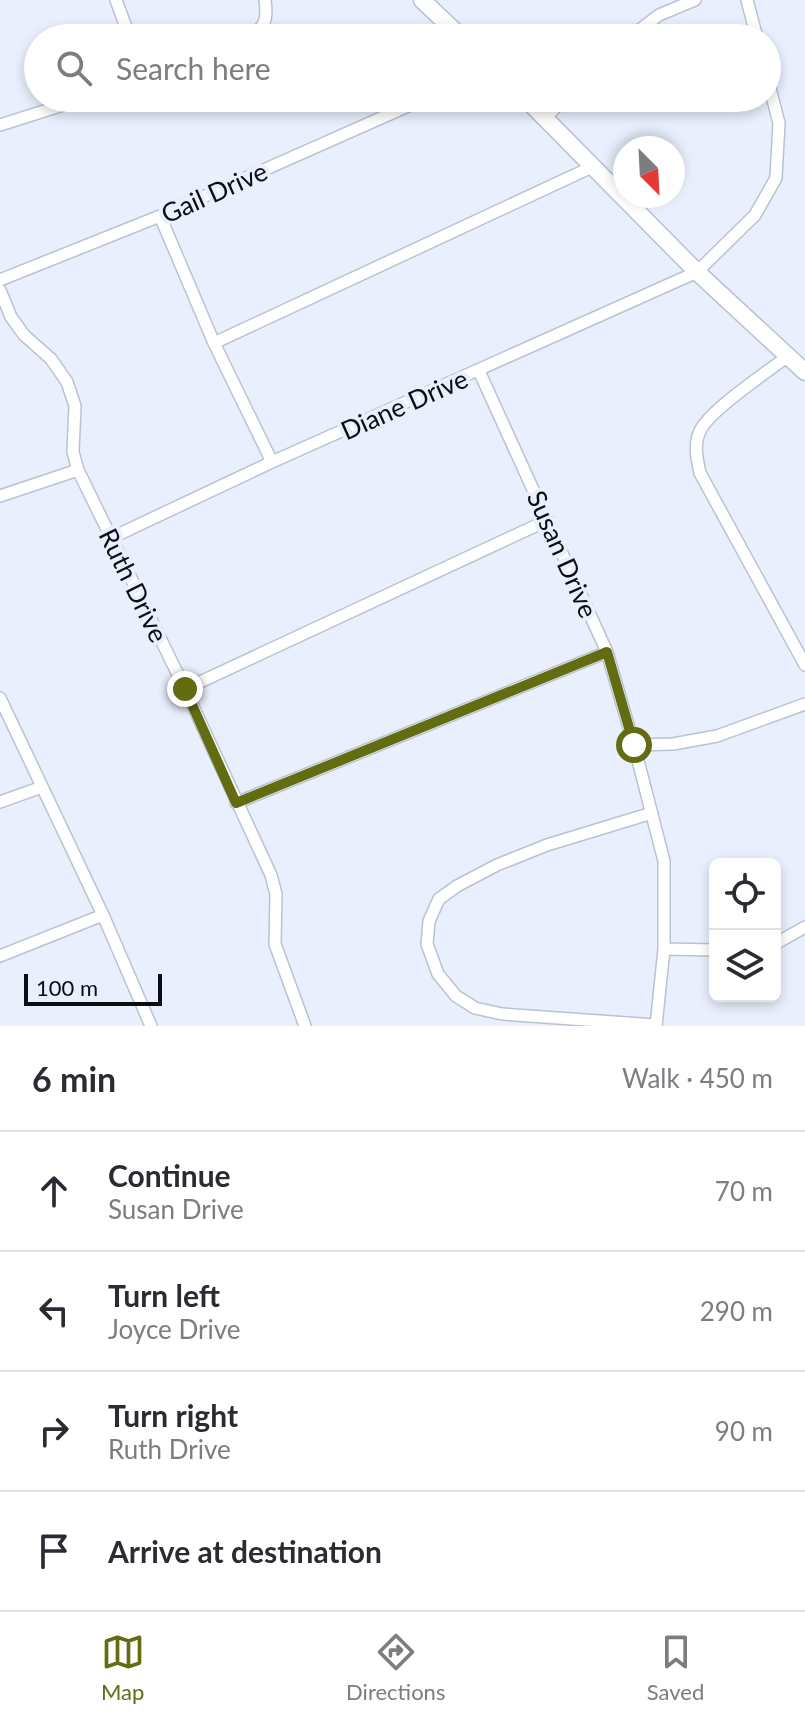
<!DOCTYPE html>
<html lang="en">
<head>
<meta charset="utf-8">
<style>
  body { margin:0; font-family:Lato,sans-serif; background:#f7f7f7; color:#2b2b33 }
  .controls { position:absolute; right:24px; bottom:24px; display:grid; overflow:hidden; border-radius:12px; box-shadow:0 4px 12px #0003 }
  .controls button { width:72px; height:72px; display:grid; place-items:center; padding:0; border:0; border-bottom:2px solid #e1e1e2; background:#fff; color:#2b2b33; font:40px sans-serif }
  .compass { position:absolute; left:613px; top:136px; width:72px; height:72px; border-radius:50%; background:#fff; box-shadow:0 4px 12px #0003; rotate:156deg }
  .scale { position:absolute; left:24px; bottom:20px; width:138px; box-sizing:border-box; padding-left:8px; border:4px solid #0b0d13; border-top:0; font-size:22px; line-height:28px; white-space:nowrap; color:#0b0d13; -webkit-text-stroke:6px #e9effd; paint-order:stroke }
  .stop { position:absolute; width:24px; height:24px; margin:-18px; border:6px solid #646c11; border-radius:50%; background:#fff }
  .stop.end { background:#646c11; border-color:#fff; box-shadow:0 2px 8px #0008 }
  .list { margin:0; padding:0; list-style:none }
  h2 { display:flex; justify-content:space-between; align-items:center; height:104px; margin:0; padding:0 32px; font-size:34px }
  h2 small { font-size:26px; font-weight:400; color:#7c7c81 }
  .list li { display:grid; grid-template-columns:52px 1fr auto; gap:24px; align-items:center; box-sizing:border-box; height:120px; padding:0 32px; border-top:2px solid #e1e1e2 }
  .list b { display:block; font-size:30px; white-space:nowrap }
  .list p { margin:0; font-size:26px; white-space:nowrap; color:#7c7c81 }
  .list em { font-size:26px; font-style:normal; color:#7c7c81 }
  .icon { flex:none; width:44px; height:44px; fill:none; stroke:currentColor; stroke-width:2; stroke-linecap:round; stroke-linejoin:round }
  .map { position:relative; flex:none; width:805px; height:1026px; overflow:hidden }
  .search { position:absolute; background:#fff; box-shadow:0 4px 12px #0003; left:24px; right:24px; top:24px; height:88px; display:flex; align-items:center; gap:20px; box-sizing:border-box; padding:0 28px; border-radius:44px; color:#7c7c81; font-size:30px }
  .sheet { height:584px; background:#fff }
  nav { display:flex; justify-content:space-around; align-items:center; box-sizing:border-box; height:112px; border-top:2px solid #e1e1e2; background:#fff; font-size:22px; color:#7c7c81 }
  nav a { display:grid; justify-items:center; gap:4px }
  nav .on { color:#646c11 }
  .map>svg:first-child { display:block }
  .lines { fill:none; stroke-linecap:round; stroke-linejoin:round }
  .street-casing { stroke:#bac2d2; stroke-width:14 }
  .secondary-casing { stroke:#bac2d2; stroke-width:19 }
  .street { stroke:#fff; stroke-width:11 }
  .secondary { stroke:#fff; stroke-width:16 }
  .route { stroke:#646c11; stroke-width:10 }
  .labels { text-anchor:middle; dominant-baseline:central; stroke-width:8; stroke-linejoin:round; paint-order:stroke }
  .street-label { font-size:26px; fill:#0b0d13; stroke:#e9effd }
</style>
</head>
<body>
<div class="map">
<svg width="805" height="1026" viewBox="0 0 805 1026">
  <rect width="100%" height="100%" fill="#e9effd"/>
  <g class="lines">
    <g class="street-casing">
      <path id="street" d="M116,0L130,38
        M747,0L757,38
        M246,38C265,28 268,21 265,0
        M629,38L659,15L695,0
        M545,118L565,98
        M0,125L85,98
        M160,216L214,343L272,462
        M0,280L160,216L426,98
        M0,290L11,317L24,335L51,359L67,382L75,406L73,452L78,470L185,689L271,875L276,894L275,944L305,1026
        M214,343L594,166
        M788,356C767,372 713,408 701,429C693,443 697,459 700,473L805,665
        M479,371L607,652L634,745L664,861V949L656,1026
        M0,496L78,470
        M111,538L272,462L697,272L755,215L776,178L779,123L767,77
        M185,689L548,520
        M0,698L103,915L151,1026
        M634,745L673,744L717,736L805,704
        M0,802L42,787
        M236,803L607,652
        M652,813L547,845L497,865L457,886L439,899L429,921L427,944L438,974L456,996L475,1008L502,1014L656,1025
        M775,944L805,927
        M664,949L715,950
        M0,956L103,915"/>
    </g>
    <g class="secondary-casing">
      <path id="secondary" d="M422,0L462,38
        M525,98L697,272L805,372"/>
    </g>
    <use href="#street" class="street"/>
    <use href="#secondary" class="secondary"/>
  </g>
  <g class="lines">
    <path class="route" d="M185,689L236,803L607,652L634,745"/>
  </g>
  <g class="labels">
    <g class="street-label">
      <text transform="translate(214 192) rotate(-24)">Gail Drive</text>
      <text transform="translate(404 404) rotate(-24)">Diane Drive</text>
      <text transform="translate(563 554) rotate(66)">Susan Drive</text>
      <text transform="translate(134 585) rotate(64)">Ruth Drive</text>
    </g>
  </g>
</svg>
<div class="controls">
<button><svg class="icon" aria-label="locate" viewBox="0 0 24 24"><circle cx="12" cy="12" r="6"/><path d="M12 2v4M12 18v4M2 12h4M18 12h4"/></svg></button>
<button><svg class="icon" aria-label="layers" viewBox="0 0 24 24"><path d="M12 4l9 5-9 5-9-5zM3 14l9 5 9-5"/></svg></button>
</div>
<svg class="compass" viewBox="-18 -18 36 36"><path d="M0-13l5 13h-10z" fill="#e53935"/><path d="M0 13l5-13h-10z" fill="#7c7c81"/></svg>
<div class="scale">100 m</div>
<div class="stop" style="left:634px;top:745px"></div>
<div class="stop end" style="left:185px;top:689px"></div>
<div class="search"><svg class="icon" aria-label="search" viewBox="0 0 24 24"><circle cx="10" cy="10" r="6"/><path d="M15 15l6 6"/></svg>Search here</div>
</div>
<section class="sheet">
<h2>6 min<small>Walk · 450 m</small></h2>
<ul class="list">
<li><svg class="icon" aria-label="ahead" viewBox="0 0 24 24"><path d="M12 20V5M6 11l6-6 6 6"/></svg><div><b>Continue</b><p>Susan Drive</p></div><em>70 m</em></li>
<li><svg class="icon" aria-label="left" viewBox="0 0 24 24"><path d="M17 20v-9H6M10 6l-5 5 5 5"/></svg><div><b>Turn left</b><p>Joyce Drive</p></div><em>290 m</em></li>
<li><svg class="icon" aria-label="right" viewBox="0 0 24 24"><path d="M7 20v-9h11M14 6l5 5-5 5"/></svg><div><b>Turn right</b><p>Ruth Drive</p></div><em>90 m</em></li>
<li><svg class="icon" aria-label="arrive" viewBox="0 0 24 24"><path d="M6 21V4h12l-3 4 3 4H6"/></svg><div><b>Arrive at destination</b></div></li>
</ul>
</section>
<nav>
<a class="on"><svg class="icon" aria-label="map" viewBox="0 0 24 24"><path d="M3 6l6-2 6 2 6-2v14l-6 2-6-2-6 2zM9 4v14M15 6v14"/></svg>Map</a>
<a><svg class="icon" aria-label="directions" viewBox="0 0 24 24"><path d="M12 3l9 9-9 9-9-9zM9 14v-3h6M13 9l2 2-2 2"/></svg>Directions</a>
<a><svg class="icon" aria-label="saved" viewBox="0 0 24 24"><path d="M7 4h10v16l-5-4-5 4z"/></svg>Saved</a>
</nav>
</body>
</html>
